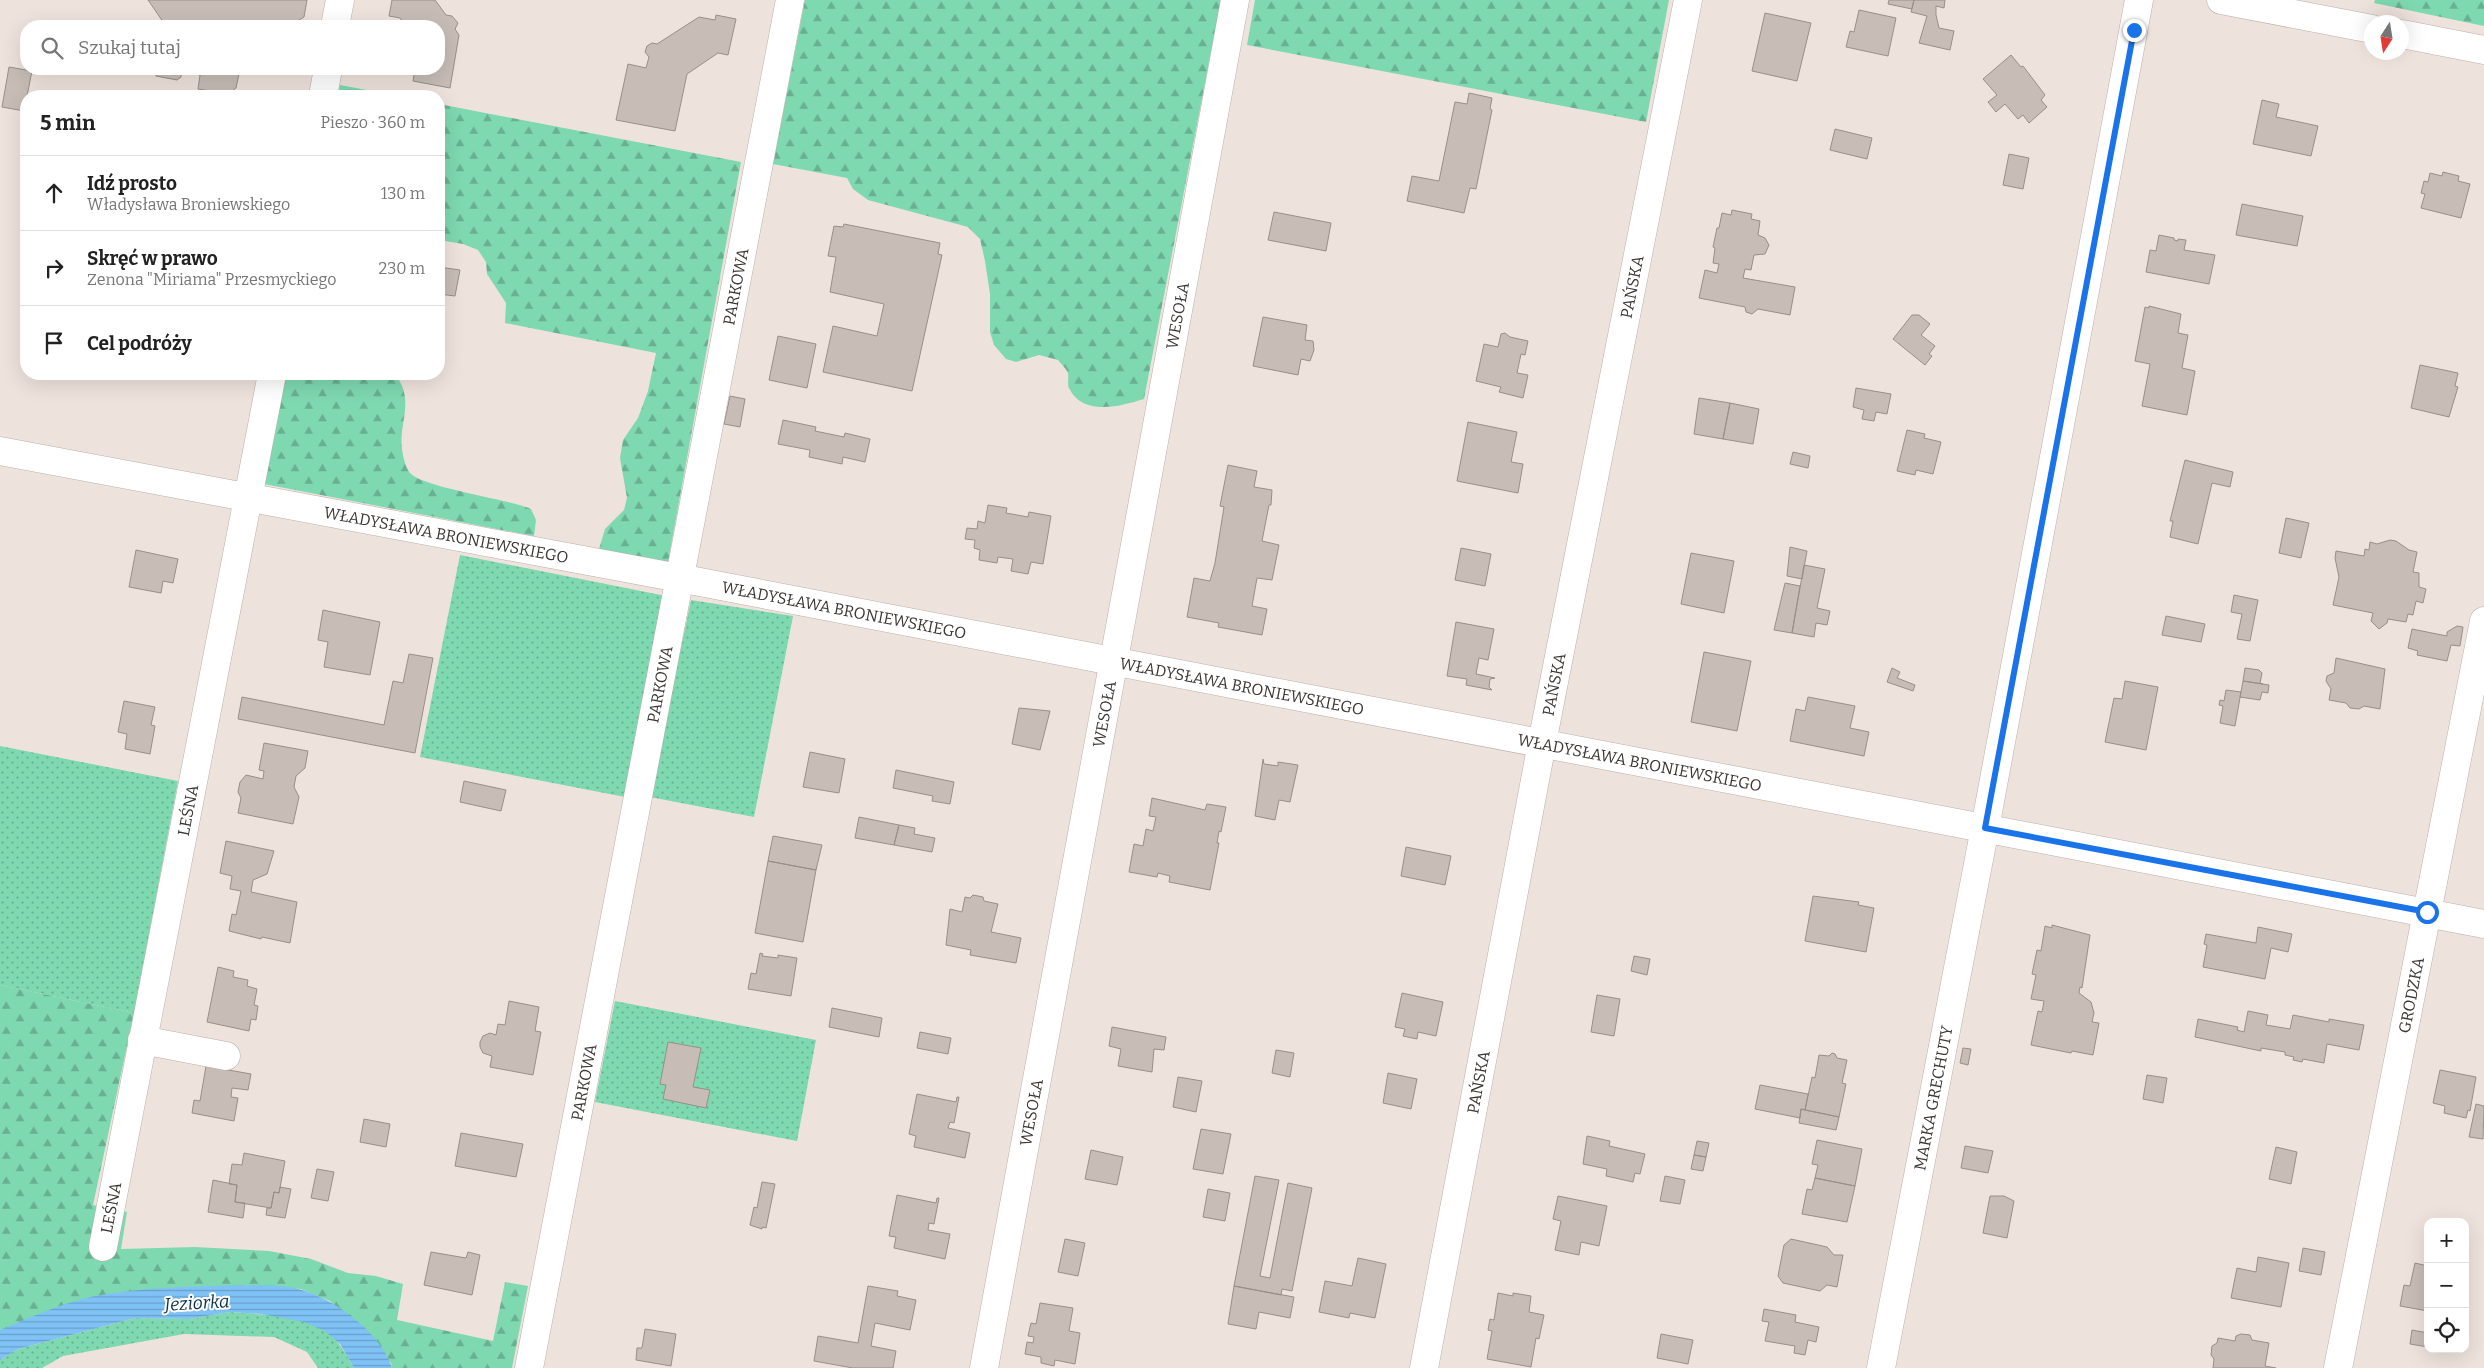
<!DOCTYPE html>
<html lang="pl">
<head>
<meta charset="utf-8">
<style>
  body { margin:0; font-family:Bitter,serif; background:#f6f6f6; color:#222 }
  .controls { position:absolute; right:15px; bottom:15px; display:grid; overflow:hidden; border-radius:10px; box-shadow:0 5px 20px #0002 }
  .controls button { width:45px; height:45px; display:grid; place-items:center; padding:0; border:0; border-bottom:1px solid #e0e0e0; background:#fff; color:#222; font:25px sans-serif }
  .compass { position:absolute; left:2364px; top:15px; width:45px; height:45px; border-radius:50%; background:#fff; box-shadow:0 5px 20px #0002; rotate:192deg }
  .stop { position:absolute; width:15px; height:15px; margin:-11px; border:4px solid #1a73e8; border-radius:50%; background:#fff }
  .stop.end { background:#1a73e8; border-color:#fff; box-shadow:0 1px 5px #0008 }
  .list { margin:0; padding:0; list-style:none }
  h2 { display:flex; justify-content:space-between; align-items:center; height:65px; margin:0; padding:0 20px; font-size:21px }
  h2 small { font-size:16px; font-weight:400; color:#767676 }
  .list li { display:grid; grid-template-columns:32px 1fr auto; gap:15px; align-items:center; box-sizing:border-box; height:75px; padding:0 20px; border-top:1px solid #e0e0e0 }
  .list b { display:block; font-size:19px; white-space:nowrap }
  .list p { margin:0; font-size:16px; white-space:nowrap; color:#767676 }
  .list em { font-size:16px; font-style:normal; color:#767676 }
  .icon { flex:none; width:28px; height:28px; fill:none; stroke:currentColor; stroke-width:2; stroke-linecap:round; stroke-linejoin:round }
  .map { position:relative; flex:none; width:2484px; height:1368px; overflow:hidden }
  .search { position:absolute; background:#fff; box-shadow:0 5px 20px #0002; left:20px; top:20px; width:425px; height:55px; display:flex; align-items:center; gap:12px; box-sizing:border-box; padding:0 18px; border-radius:20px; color:#767676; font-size:19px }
  .panel { position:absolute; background:#fff; box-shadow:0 5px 20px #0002; left:20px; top:90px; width:425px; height:290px; border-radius:20px }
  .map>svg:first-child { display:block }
  .grass { fill:url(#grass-dots) }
  .forest { fill:url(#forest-firs) }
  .water { fill:url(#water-rules) }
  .building { fill:#c7bdb6; stroke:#998f89 }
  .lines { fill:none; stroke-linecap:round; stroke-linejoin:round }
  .minor-casing { stroke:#baafa9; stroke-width:29 }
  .minor { stroke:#fff; stroke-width:28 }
  .route { stroke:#1a73e8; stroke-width:6 }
  .labels { text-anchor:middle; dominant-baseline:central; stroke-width:4; stroke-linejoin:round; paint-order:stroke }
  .street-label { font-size:16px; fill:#3b3734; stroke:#fff }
  .water-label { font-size:18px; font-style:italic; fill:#0b314b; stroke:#fff }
</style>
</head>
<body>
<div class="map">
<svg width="2484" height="1368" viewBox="0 0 2484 1368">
  <defs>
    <pattern id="grass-dots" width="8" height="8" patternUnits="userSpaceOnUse" patternTransform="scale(1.25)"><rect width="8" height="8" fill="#7ed8b0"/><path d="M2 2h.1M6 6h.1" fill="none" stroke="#68b090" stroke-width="1.8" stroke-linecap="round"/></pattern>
    <pattern id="forest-firs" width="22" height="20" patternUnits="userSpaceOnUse" patternTransform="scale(1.25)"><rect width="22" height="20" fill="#7ed8b0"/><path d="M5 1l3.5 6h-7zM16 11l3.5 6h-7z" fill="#68b090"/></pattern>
    <pattern id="water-rules" width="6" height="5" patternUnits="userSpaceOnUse" patternTransform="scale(1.25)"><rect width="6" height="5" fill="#7fc2f6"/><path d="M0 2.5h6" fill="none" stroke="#699ec8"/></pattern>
  </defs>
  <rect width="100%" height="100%" fill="#eee3dc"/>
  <path class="grass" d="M460,555L666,596L625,797L420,757Z
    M691,600L793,616L754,817L650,797Z
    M0,746L178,781L134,1013L0,985Z
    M615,1001L816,1040L797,1141L595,1102Z
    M230,1312C257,1314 302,1315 326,1331C339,1340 346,1355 354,1368H318L307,1352L274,1337L184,1334L63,1356L42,1368H0V1360L18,1349L135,1318L189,1319Z"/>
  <path class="forest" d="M805,0H1221L1144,399C1121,406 1083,417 1069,388C1067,384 1069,378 1068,373C1066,368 1061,364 1058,360L1039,355L1016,362L1006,359L994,345L990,332V294L985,261L980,239L968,227L868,200L853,189L847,178L773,164Z
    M1255,0H1669L1646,122L1247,45Z
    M2375,0H2484V26L2374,3Z
    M340,85L399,96H338Z
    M439,104L741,162L668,562L599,549L605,529L624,510L627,498L620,458L623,440L638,418L648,391L656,353L505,323L506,303L487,274L486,262L478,250L463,244L439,240Z
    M285,374H395C417,403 396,424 403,455C404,460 406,468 410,473C421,487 508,499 531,509L536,520L534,536L264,484Z
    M0,985L134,1013L93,1205L127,1212L121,1249L195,1247L269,1251L311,1259L348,1273L376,1276L403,1284L397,1320L493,1341L505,1282L528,1286L512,1368H392L391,1363L330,1301L301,1289L240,1285L0,1330Z"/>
  <path class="water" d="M240,1285C260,1286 283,1284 302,1290C335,1299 382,1334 392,1368H354L340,1344L325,1331L304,1322L261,1314L230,1312L189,1319L135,1318L18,1349L0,1360V1330C29,1318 60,1304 90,1297C139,1287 191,1287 240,1285Z"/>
  <path class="building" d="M148,0H307L304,17L290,26H166Z
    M392,0H435L446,15L452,16L458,23L455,29L459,35L450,88L413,81L415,69H439V26H405L400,18L389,16Z
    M1889,0H1914L1912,9L1888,4Z
    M1914,0H1945L1944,8L1936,6V15L1939,28L1954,31L1950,50L1919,43L1927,16L1911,12Z
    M1859,10L1896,18L1888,56L1846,47L1850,31L1854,32Z
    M1765,13L1811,23L1797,81L1752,71Z
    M716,15L736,19L728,55L718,53L687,74L675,131L616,120L628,64L646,68L649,57L645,52L647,46L652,43L657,44L699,17L715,20Z
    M2011,55L2021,67L2023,66L2045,95L2041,100L2047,107L2029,123L2023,115L2018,119L2005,104L1996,112L1988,102L1997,95L1983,79Z
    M9,67L32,71L24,111L2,107Z
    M154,69H182L181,77L177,80L156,76Z
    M186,69H240L236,88L228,94L198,89L200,75L186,72Z
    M1469,93L1492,98L1490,109L1492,110L1476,189L1470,188L1464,213L1407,201L1412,176L1439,181L1455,102L1467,104Z
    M2262,100L2279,104L2276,117L2318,126L2311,156L2253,144Z
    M1835,129L1872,138L1867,159L1830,150Z
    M2009,154L2029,158L2023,189L2003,185Z
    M2443,172L2459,176L2458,181L2470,184L2461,218L2421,208L2425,194L2421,193L2424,181L2428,182L2430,173L2442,176Z
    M2242,204L2303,216L2297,246L2236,235Z
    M1732,210L1752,214L1751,219L1760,221L1758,235L1765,238L1769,245L1765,254L1754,255L1751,270L1745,269L1743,278L1795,287L1790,315L1758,309L1752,314L1746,312L1745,307L1699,298L1705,270L1717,273L1719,264L1713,263L1715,248L1713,247L1717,228H1719L1722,213L1731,215Z
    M1274,212L1331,223L1326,251L1268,240Z
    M844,224L940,243L938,254L942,255L912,391L823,372L833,326L877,336L884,304L830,292L836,257L828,256L834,226L843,227Z
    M2159,235L2174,238V240L2178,241V239L2186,240L2184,250L2215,255L2209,284L2146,272L2150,250L2156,251Z
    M439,267L460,270L455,296L439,294Z
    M2149,306L2181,314L2178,333L2188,335L2182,368L2195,371L2187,415L2142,406L2150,364L2135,361L2145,307L2149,308Z
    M1912,315H1919L1930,324L1921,335L1935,346L1929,354L1932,356L1925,365L1893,339Z
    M1263,317L1307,325L1305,340L1313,341L1314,350L1310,361L1301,359L1298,375L1253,366Z
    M1505,333L1510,337L1528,341L1525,355L1521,354L1517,373L1528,375L1523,398L1499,392L1501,387L1476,381L1484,344L1498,347L1501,334Z
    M778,336L816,344L807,388L769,380Z
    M2420,365L2458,373L2455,386L2458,387L2449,417L2411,408Z
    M1856,388L1891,394L1887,414L1876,412L1874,421L1862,419L1864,410L1853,407Z
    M730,396L745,399L740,427L724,424Z
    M1699,398L1730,403L1723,439L1694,434Z
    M1730,403L1759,409L1753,444L1723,439Z
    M783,420L816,427L815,431L844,437L845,433L870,439L865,462L843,457L842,464L809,457L810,450L778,444Z
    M1468,422L1517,432L1511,462L1523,464L1518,493L1457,481Z
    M1907,430L1925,434L1924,438L1941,442L1933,474L1916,470L1915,475L1897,471Z
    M1793,452L1810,456L1808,468L1790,464Z
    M2185,460L2233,472L2230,487L2212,483L2198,544L2170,537L2173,521H2170Z
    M1228,465L1257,471L1254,487L1272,490L1271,505H1269L1262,541L1279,545L1272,580L1257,578L1252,606L1267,609L1262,635L1218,627L1219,623L1187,617L1194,578L1210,581L1215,563L1224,507L1220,506Z
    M988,505L1007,508L1006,513L1028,517L1029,512L1051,516L1043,564L1031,562L1028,574L1011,571L1013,559L998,557L997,563L979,560L980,550L974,548L975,540L965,539L967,528L977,529L978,521L985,523Z
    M2286,518L2309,523L2301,558L2279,553Z
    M2390,540L2396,541L2409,550L2417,552L2413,572L2419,573V587L2426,589L2423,603L2416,601L2413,615L2408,614L2406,622L2388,619L2387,623L2379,629L2371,621L2373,613L2333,605L2339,577L2335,558L2336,551L2364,556L2365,549L2369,550L2370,542L2377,544Z
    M1790,547L1807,551L1802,579L1787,576Z
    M1461,548L1491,554L1485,586L1455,580Z
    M136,550L178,559L173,583L163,581L161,593L129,587Z
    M1691,553L1734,561L1724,613L1681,604Z
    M1804,565L1825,569L1817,608L1830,611L1827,625L1816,623L1814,637L1792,633Z
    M1785,583L1800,586L1792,633L1774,630Z
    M2234,595L2258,600L2250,641L2237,639L2242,614L2231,612Z
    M323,610L380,622L370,675L324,667L328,642L318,640Z
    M2166,616L2205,624L2201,642L2162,635Z
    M1456,622L1494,629L1488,660L1479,658L1476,674L1495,678L1490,679L1489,687L1492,690L1466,685L1467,679L1447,676Z
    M2457,626L2463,627L2460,646L2451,645L2447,661L2417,655L2418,651L2408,648L2412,629L2447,636V632Z
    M1704,652L1751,661L1737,731L1691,722Z
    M409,654L433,658L415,753L238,719L242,697L384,725L393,681L403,683Z
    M2336,658L2385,669L2380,709L2364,706L2359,709L2350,708L2346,703L2329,700L2331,689L2326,681L2327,676L2334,673Z
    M1892,668L1900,672L1897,678L1915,685L1913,691L1887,682Z
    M2245,668L2259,670L2262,673L2260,683L2263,684L2243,681Z
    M2125,681L2158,687L2146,750L2105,742L2114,698L2122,699Z
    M2243,681L2269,685L2268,693L2262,692L2260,700L2240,697Z
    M2226,690L2241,692L2235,726L2220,723L2223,706L2219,705L2220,700L2224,701Z
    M1808,697L1855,706L1850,728L1869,732L1864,756L1790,741L1796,709L1805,711Z
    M124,701L155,707L151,725L155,726L150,754L125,749L127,734L118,732Z
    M1019,708L1050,711L1040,750L1012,744Z
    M264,743L308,751L305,768L296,776L294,787L299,797L293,824L238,813L241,798L238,792L240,782L246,775L263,779L264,771L259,770Z
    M810,752L845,759L839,793L803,787Z
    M1263,759L1264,764L1278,766V762L1298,765L1290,802L1279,800L1275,820L1255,816Z
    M896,770L954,782L950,804L932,801L933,796L893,788Z
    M464,781L506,790L501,811L460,802Z
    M1152,798L1205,810L1207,804L1226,807L1221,832L1219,831L1217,843H1219L1210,890L1169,882L1170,876L1158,873L1157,877L1129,872L1134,844L1143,846L1146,829L1153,831L1156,817L1149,816Z
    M859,817L899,825L894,845L855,838Z
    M899,825L915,828L914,834L935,838L932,852L894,845Z
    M773,836L822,845L816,870L768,861Z
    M226,841L274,851L267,874L253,880L251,892L297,902L290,943L262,937L261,939L229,931L232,914L236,915L241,891L230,889L232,876L220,873Z
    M1406,847L1451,856L1445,885L1401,876Z
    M768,861L816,870L803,942L755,933Z
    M973,895L983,897L984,901L998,904L991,932L1021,938L1016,963L970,955L971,950L946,945L950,909L962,912L965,897L970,898Z
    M1813,896L1859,902L1858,905L1874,908L1866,952L1805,941Z
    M2052,925L2090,935L2082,988L2080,987L2079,993L2091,1002L2094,1013L2092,1022L2099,1023L2093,1055L2072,1051L2071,1053L2031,1045L2038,1011L2042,1012L2044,1001L2031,999L2036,975L2032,974L2037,950L2041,951L2045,926L2052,928Z
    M2258,927L2292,934L2288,952L2271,948L2265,979L2203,967L2207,945L2204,944L2206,934L2256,943Z
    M760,953L763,954L762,956L778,958V955L797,958L791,996L748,989L751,973L756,974Z
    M1634,956L1650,959L1647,975L1631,971Z
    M218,967L234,971L233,977L248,980L247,986L257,989L254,1005L258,1006L256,1020L251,1019L249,1031L207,1022Z
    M1402,993L1443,1002L1436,1036L1418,1032L1417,1039L1403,1036L1405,1029L1395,1027Z
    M1597,995L1620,999L1614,1036L1591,1032Z
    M509,1001L539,1007L535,1031L541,1032L533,1075L490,1067L492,1056L483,1053L480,1047V1042L483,1036L490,1033L496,1035L498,1024L505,1025Z
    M832,1008L882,1018L879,1037L829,1027Z
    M2248,1011L2268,1015L2266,1025L2290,1029L2293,1015L2329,1022V1019L2364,1025L2359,1050L2327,1044L2324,1063L2303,1059L2302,1062L2293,1060L2294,1057L2285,1055V1052L2261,1048V1051L2195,1037L2198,1019L2238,1027L2237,1030L2244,1032Z
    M1112,1027L1166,1037L1164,1050L1154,1049L1152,1072L1118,1066L1121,1049L1109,1046Z
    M920,1032L951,1038L948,1054L917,1048Z
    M668,1042L701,1048L693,1087L710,1090L706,1108L663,1099L666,1085L660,1084Z
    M1963,1048L1971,1049L1968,1065L1960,1063Z
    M1276,1050L1294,1053L1290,1077L1272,1073Z
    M1832,1053L1835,1054L1837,1058L1847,1060L1842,1083L1846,1084L1839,1117L1805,1110L1812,1077L1815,1078L1819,1055L1829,1056Z
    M206,1066L251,1074L248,1090L232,1088L231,1097L238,1098L234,1121L192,1113L194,1100L200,1101Z
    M2440,1070L2476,1077L2470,1111L2468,1110L2466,1118L2444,1113L2445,1106L2433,1103Z
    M1388,1073L1417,1079L1411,1109L1383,1103Z
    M2147,1075L2167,1078L2163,1103L2143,1099Z
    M1178,1077L1202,1081L1196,1112L1173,1107Z
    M1760,1085L1808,1094L1805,1110L1801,1109L1800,1118L1755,1109Z
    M917,1094L956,1102L957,1097H959L954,1123L950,1122L948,1128L970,1133L965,1158L914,1147L916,1136L909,1134Z
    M2476,1104L2484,1106L2483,1139L2469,1137Z
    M1801,1109L1839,1117L1836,1130L1799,1123Z
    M364,1119L390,1124L386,1147L360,1142Z
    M1201,1129L1231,1134L1223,1174L1193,1169Z
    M461,1133L523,1144L516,1177L455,1166Z
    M1587,1136L1610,1141L1609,1146L1645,1154L1640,1174L1635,1173L1633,1182L1606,1176L1607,1169L1583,1164Z
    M1817,1140L1862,1149L1855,1186L1815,1178L1818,1165L1812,1164Z
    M1697,1141L1709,1143L1706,1157L1694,1155Z
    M1965,1146L1993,1151L1988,1173L1961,1168Z
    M2276,1147L2297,1152L2291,1184L2269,1179Z
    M1091,1150L1123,1157L1117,1185L1085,1179Z
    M244,1153L285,1161L279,1193L274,1192L271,1208L235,1202L237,1185L229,1184L232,1164L242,1165Z
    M1694,1155L1706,1157L1703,1171L1691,1169Z
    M317,1169L334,1172L328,1201L311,1198Z
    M1255,1176L1279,1180L1260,1276L1270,1278L1288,1183L1312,1188L1292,1291L1282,1289L1281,1295L1234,1286Z
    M1665,1176L1685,1180L1680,1204L1660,1201Z
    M1815,1178L1855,1186L1847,1222L1802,1214L1807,1189L1812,1190Z
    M213,1180L237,1185L235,1202L245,1203L243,1218L208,1212Z
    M762,1182L775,1184L766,1228L762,1227V1229L750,1225L754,1207L757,1208Z
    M280,1187L291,1189L285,1218L266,1215L267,1208H271L274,1192L279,1193Z
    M1208,1189L1230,1193L1225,1221L1203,1217Z
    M897,1195L936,1203L937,1198H939L934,1224L929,1223L928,1230L950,1234L945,1259L894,1248L896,1237L889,1236Z
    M1558,1196L1607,1206L1599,1246L1581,1242L1579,1255L1555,1250L1561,1221L1553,1219Z
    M1990,1196H2004L2014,1201L2007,1238L1983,1233Z
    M1065,1239L1085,1243L1078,1276L1058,1272Z
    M1791,1239L1827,1247L1834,1255H1843L1837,1287L1827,1285L1820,1291L1783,1283L1778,1276L1784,1245Z
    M2303,1248L2325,1252L2321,1275L2299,1271Z
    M431,1252L466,1258L468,1252L480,1255L472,1295L424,1285Z
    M2258,1257L2289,1263L2281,1307L2231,1298L2237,1268L2256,1272Z
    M1358,1258L1386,1264L1375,1318L1350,1313L1349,1318L1319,1312L1325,1281L1352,1286Z
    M2415,1263L2428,1266V1311L2400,1306L2404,1285L2410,1286Z
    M868,1286L898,1291L897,1296L916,1300L910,1330L875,1323L871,1346L896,1351L893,1368H853L814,1361L818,1336L858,1343Z
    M1234,1286L1294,1297L1290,1318L1259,1312L1256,1329L1228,1324Z
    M1498,1293L1513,1296V1293L1531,1296L1529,1312L1544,1315L1539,1339L1536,1338L1531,1367L1487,1359L1492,1331L1488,1330L1490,1319L1494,1320Z
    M1040,1303L1073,1308L1069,1331L1080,1333L1075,1364L1055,1360L1054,1366L1041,1363V1357L1025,1354L1027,1342L1033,1343L1034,1337L1028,1336L1031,1323L1036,1324Z
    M1764,1309L1796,1315L1795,1322L1819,1327L1816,1342L1808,1340L1805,1355L1794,1353L1795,1346L1765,1341L1769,1322L1762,1321Z
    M645,1329L676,1334L671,1366L636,1360L637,1348H642Z
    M2412,1330L2428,1333V1347L2410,1344Z
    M1661,1334L1693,1340L1688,1364L1657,1358Z
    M2241,1334L2250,1335L2252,1340L2269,1343L2265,1366L2276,1368H2213L2214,1359L2211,1355L2212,1346L2217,1343L2218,1338L2235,1341L2236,1336Z"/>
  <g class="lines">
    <g class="minor-casing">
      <g id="minor">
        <path d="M2221,0L2372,29"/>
        <path d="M335,26L340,0"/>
        <path d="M2402,34L2484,50"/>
        <path d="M323,96L328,69"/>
        <path id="s1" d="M0,451L679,578L2484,924"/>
        <path d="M142,1040L226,1056"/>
        <path id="s2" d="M103,1247L272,374"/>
        <path id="s3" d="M529,1368L790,0"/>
        <path id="s4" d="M984,1368L1235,0"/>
        <path id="s5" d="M1424,1368L1542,743L1688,0"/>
        <path id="s6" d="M1881,1368L1985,828L2139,0"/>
        <path id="s7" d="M2338,1368L2484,621"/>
      </g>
    </g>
    <use href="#minor" class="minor"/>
  </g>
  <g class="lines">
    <path class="route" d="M2134,30L1985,828L2427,912"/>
  </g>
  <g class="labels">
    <g class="street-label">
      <text stroke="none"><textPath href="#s3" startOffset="1101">PARKOWA</textPath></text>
      <text stroke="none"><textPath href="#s5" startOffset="1101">PAŃSKA</textPath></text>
      <text stroke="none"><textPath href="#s4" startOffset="1070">WESOŁA</textPath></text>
      <text stroke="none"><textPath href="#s1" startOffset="454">WŁADYSŁAWA BRONIEWSKIEGO</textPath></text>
      <text stroke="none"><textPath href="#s1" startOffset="859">WŁADYSŁAWA BRONIEWSKIEGO</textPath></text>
      <text stroke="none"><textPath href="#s3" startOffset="696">PARKOWA</textPath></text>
      <text stroke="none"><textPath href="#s5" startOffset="696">PAŃSKA</textPath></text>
      <text stroke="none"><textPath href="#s1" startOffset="1264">WŁADYSŁAWA BRONIEWSKIEGO</textPath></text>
      <text stroke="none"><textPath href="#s4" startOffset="665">WESOŁA</textPath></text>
      <text stroke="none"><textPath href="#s1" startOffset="1669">WŁADYSŁAWA BRONIEWSKIEGO</textPath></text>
      <text stroke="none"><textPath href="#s2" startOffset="445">LEŚNA</textPath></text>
      <text stroke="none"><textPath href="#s7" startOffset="380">GRODZKA</textPath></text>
      <text stroke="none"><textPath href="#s5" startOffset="291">PAŃSKA</textPath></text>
      <text stroke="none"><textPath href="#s3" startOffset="291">PARKOWA</textPath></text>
      <text stroke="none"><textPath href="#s6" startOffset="275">MARKA GRECHUTY</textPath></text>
      <text stroke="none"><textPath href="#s4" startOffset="260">WESOŁA</textPath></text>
      <text stroke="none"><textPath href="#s2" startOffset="40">LEŚNA</textPath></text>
    </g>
    <g class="water-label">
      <text transform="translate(197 1303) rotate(-3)">Jeziorka</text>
    </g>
  </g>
</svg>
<div class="controls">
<button>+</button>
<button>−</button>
<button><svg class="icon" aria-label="locate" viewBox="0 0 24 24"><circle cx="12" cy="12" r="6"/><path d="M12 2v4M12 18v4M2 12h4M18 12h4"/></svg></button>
</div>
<svg class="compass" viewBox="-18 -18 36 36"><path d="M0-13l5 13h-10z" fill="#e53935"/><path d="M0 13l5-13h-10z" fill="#767676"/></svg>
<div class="stop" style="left:2427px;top:912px"></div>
<div class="stop end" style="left:2134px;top:30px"></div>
<div class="search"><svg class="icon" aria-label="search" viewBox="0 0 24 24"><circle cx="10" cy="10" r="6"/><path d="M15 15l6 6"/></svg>Szukaj tutaj</div>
<section class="panel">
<h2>5 min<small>Pieszo · 360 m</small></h2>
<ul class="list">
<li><svg class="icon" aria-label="ahead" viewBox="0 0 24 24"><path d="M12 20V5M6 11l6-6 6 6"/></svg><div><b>Idź prosto</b><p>Władysława Broniewskiego</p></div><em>130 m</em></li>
<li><svg class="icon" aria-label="right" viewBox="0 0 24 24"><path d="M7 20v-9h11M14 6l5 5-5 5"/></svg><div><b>Skręć w prawo</b><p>Zenona &quot;Miriama&quot; Przesmyckiego</p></div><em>230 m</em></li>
<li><svg class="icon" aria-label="arrive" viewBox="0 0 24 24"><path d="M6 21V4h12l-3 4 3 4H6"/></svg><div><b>Cel podróży</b></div></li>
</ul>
</section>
</div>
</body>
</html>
